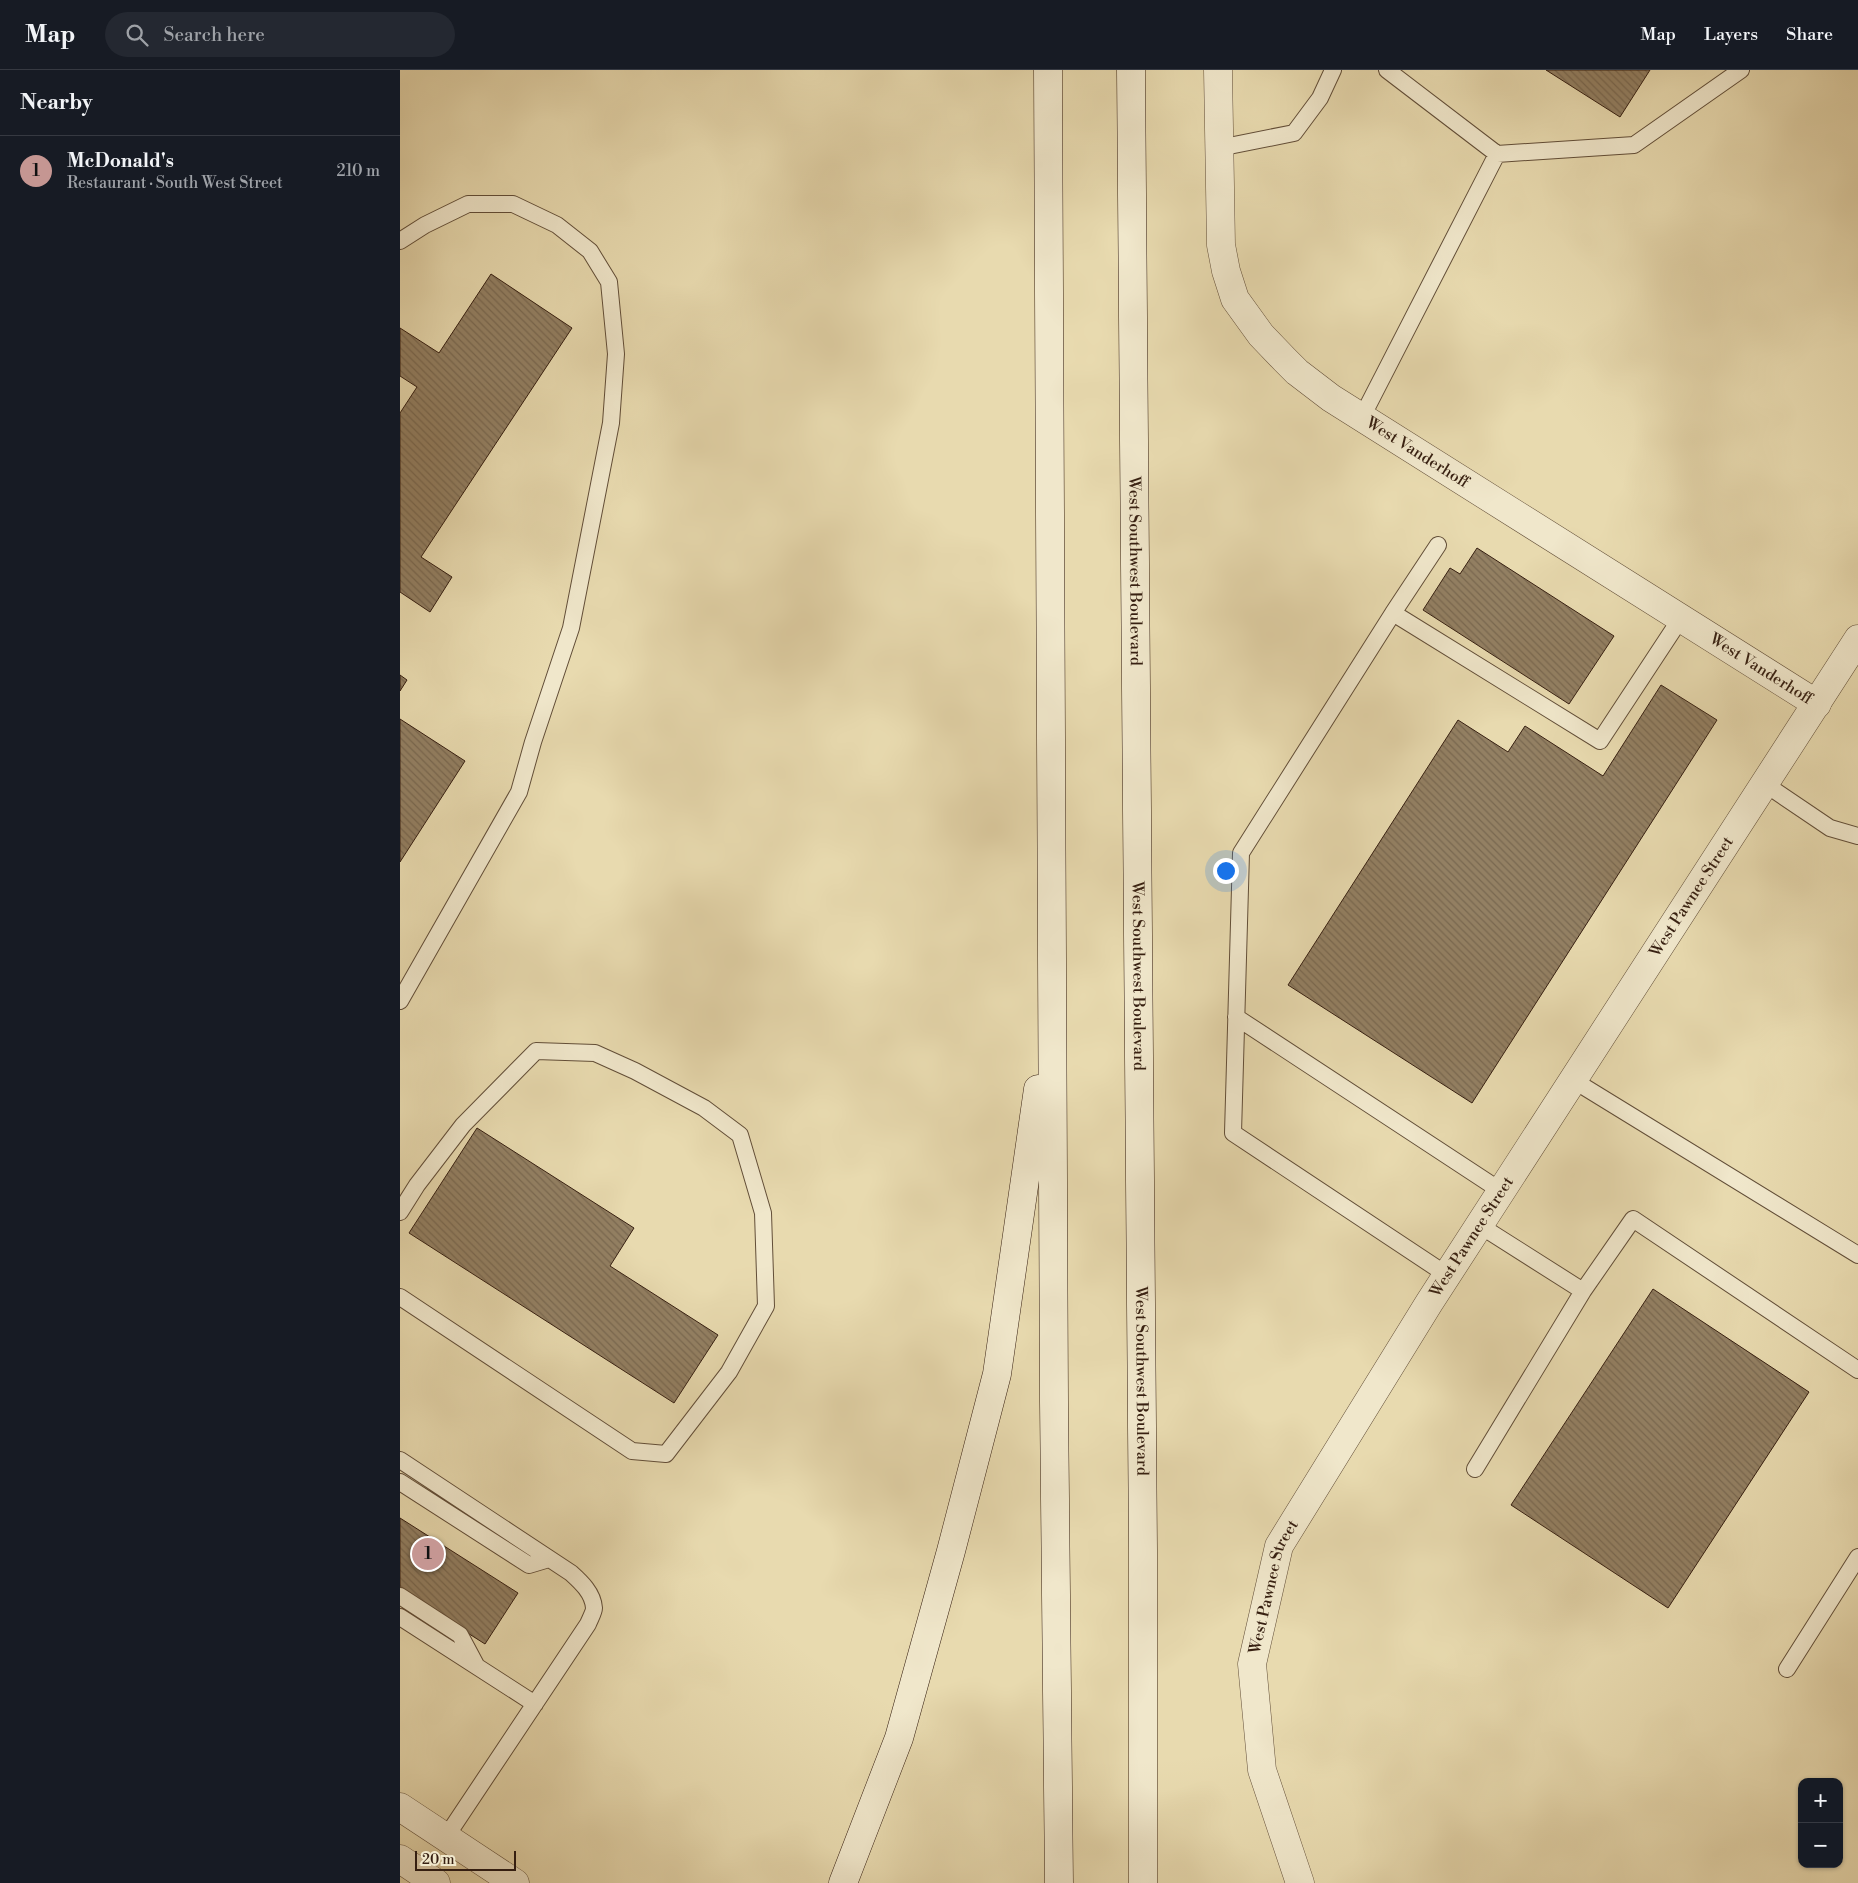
<!DOCTYPE html>
<html lang="en">
<head>
<meta charset="utf-8">
<style>
  body { margin:0; font-family:"Libre Bodoni",serif; background:#242831; color:#f1f3f6 }
  .controls { position:absolute; right:15px; bottom:15px; display:grid; overflow:hidden; border-radius:10px; box-shadow:0 1px 4px #0004 }
  .controls button { width:45px; height:45px; display:grid; place-items:center; padding:0; border:0; border-bottom:1px solid #363941; background:#171b24; color:#f1f3f6; font:25px sans-serif }
  .scale { position:absolute; left:15px; bottom:12px; width:101px; box-sizing:border-box; padding-left:5px; border:2px solid #361f11; border-top:0; font-size:14px; line-height:18px; white-space:nowrap; color:#361f11; -webkit-text-stroke:4px #f0e7cb; paint-order:stroke }
  .you { position:absolute; left:825px; top:800px; width:18px; height:18px; margin:-12px; border:4px solid #fff; border-radius:50%; background:#1a73e8; box-shadow:0 0 0 8px #1a73e833 }
  .badge { display:grid; place-items:center; width:32px; height:32px; border-radius:50%; background:#c59692; color:#111; font-size:16px; font-weight:700 }
  .pin { position:absolute; translate:-50% -50%; border:2px solid #fff; box-shadow:0 1px 5px #0006 }
  .list { margin:0; padding:0; list-style:none }
  h2 { display:flex; justify-content:space-between; align-items:center; height:65px; margin:0; padding:0 20px; font-size:21px }
  h2 small { font-size:16px; font-weight:400; color:#9ea1a6 }
  .list li { display:grid; grid-template-columns:32px 1fr auto; gap:15px; align-items:center; box-sizing:border-box; height:70px; padding:0 20px; border-top:1px solid #363941 }
  .list b { display:block; font-size:19px; white-space:nowrap }
  .list p { margin:0; font-size:16px; white-space:nowrap; color:#9ea1a6 }
  .list em { font-size:16px; font-style:normal; color:#9ea1a6 }
  .icon { flex:none; width:28px; height:28px; fill:none; stroke:currentColor; stroke-width:2; stroke-linecap:round; stroke-linejoin:round }
  .map { position:relative; flex:none; width:1458px; height:1813px; overflow:hidden }
  header { display:flex; align-items:center; gap:30px; box-sizing:border-box; height:70px; padding:0 25px; background:#171b24; border-bottom:1px solid #363941 }
  header strong { font-size:24px }
  nav { display:flex; gap:28px; margin-inline-start:auto; font-size:18px }
  .search { width:350px; height:45px; background:#242831; display:flex; align-items:center; gap:12px; box-sizing:border-box; padding:0 18px; border-radius:28px; color:#9ea1a6; font-size:19px }
  main { display:flex }
  aside { flex:1; background:#171b24 }
  .map>svg:first-child { display:block }
  .building { fill:url(#building-back-hatch); stroke:#361f11 }
  .lines { fill:none; stroke-linecap:round; stroke-linejoin:round }
  .service-casing { stroke:#624e38; stroke-width:18 }
  .minor-casing { stroke:#624e38; stroke-width:29 }
  .tertiary-casing { stroke:#624e38; stroke-width:29 }
  .secondary-casing { stroke:#361f11; stroke-width:29 }
  .service { stroke:#f0e7cb; stroke-width:16 }
  .minor { stroke:#f0e7cb; stroke-width:28 }
  .tertiary { stroke:#f0e7cb; stroke-width:28 }
  .secondary { stroke:#f0e7cb; stroke-width:28 }
  .labels { text-anchor:middle; dominant-baseline:central; stroke-width:5; stroke-linejoin:round; paint-order:stroke }
  .street-label { font-size:16px; fill:#361f11; stroke:#f0e7cb }
</style>
</head>
<body>
<header>
<strong>Map</strong>
<div class="search"><svg class="icon" aria-label="search" viewBox="0 0 24 24"><circle cx="10" cy="10" r="6"/><path d="M15 15l6 6"/></svg>Search here</div>
<nav><a>Map</a><a>Layers</a><a>Share</a></nav>
</header>
<main>
<aside>
<h2>Nearby<small></small></h2>
<ul class="list">
<li><span class="badge">1</span><div><b>McDonald's</b><p>Restaurant · South West Street</p></div><em>210 m</em></li>
</ul>
</aside>
<div class="map">
<svg width="1458" height="1813" viewBox="0 0 1458 1813">
  <defs>
    <pattern id="building-back-hatch" width="6" height="6" patternUnits="userSpaceOnUse" patternTransform="scale(1.25)"><rect width="6" height="6" fill="#938063"/><path d="M-1 5l2 2M0 0l6 6M5-1l2 2" fill="none" stroke="#796850"/></pattern>
  </defs>
  <rect width="100%" height="100%" fill="#e8daaf"/>
  <filter id="stains"><feTurbulence type="fractalNoise" baseFrequency=".004" numOctaves="4"/><feColorMatrix values="0 0 0 0 .2 0 0 0 0 .09 0 0 0 0 .02 0 0 0 .5 -.17"/></filter>
  <radialGradient id="worn" r=".72"><stop offset=".6" stop-color="#630" stop-opacity="0"/><stop offset="1" stop-color="#630" stop-opacity=".3"/></radialGradient>
  <path class="building" d="M1146,0H1250L1220,47Z
    M91,204L172,258L21,487L52,507L30,542L0,522V343L17,317L0,306V258L39,283Z
    M1077,478L1214,566L1169,634L1023,540L1050,498L1060,504Z
    M0,605L7,610L0,621Z
    M1261,615L1317,650L1072,1033L888,915L1058,650L1108,682L1125,656L1203,706Z
    M0,649L65,691L0,792Z
    M77,1058L234,1158L210,1196L318,1265L274,1333L9,1163Z
    M1253,1219L1409,1322L1268,1538L1111,1435Z
    M0,1448L118,1523L85,1574L0,1520Z"/>
  <g class="lines">
    <g class="service-casing">
      <path id="service" d="M819,78L894,63L920,28L933,0
        M1097,84L1234,75L1341,0
        M0,171L25,155L68,134H113L157,155L190,181L209,212L216,284L211,353L171,558L133,672L119,722L0,931
        M962,347L1097,84L987,0
        M993,543L1038,475
        M1365,714L1430,758L1458,766
        M836,947L1101,1121
        M1173,1010L1458,1185
        M0,1142L17,1115L63,1055L136,981L195,983L235,1001L304,1038L340,1065L363,1143L366,1236L329,1302L266,1384L232,1381L0,1227
        M1047,1205L833,1063L841,783L993,543L1200,671L1281,548
        M1183,1221L1233,1149L1458,1300
        M0,1390L171,1503C181,1512 193,1523 194,1538C194,1542 190,1549 188,1554L46,1767
        M1075,1399L1183,1221L1079,1155
        M0,1412L129,1495L149,1489
        M0,1526L60,1565L76,1595
        M0,1547L135,1634
        M1387,1599L1458,1487"/>
    </g>
    <g class="minor-casing">
      <g id="minor">
        <path id="s1" d="M818,0L821,175L826,201L835,229L861,265L885,290L897,302L931,328L1417,634"/>
        <path id="s2" d="M900,1813L862,1700L852,1594L879,1476L1029,1233L1458,569"/>
      </g>
    </g>
    <g class="tertiary-casing">
      <path id="tertiary" d="M0,1737L115,1813
        M0,1789L36,1813"/>
    </g>
    <g class="secondary-casing">
      <g id="secondary">
        <path d="M648,0L654,1332L659,1813"/>
        <path id="s3" d="M731,0L743,1480V1813"/>
        <path d="M443,1813L499,1668L551,1481L597,1304L638,1019"/>
      </g>
    </g>
    <use href="#service" class="service"/>
    <use href="#minor" class="minor"/>
    <use href="#tertiary" class="tertiary"/>
    <use href="#secondary" class="secondary"/>
  </g>
  <g class="labels">
    <g class="street-label">
      <text stroke="none"><textPath href="#s1" startOffset="472">West Vanderhoff</textPath></text>
      <text stroke="none"><textPath href="#s3" startOffset="501">West Southwest Boulevard</textPath></text>
      <text stroke="none"><textPath href="#s1" startOffset="878">West Vanderhoff</textPath></text>
      <text stroke="none"><textPath href="#s2" startOffset="1116">West Pawnee Street</textPath></text>
      <text stroke="none"><textPath href="#s3" startOffset="906">West Southwest Boulevard</textPath></text>
      <text stroke="none"><textPath href="#s2" startOffset="711">West Pawnee Street</textPath></text>
      <text stroke="none"><textPath href="#s3" startOffset="1311">West Southwest Boulevard</textPath></text>
      <text stroke="none"><textPath href="#s2" startOffset="306">West Pawnee Street</textPath></text>
    </g>
  </g>
  <rect width="100%" height="100%" filter="url(#stains)"/>
  <rect width="100%" height="100%" fill="url(#worn)"/>
</svg>
<div class="controls">
<button>+</button>
<button>−</button>
</div>
<div class="scale">20 m</div>
<div class="you"></div>
<div class="pin badge" style="left:28px;top:1484px">1</div>
</div>
</main>
</body>
</html>
